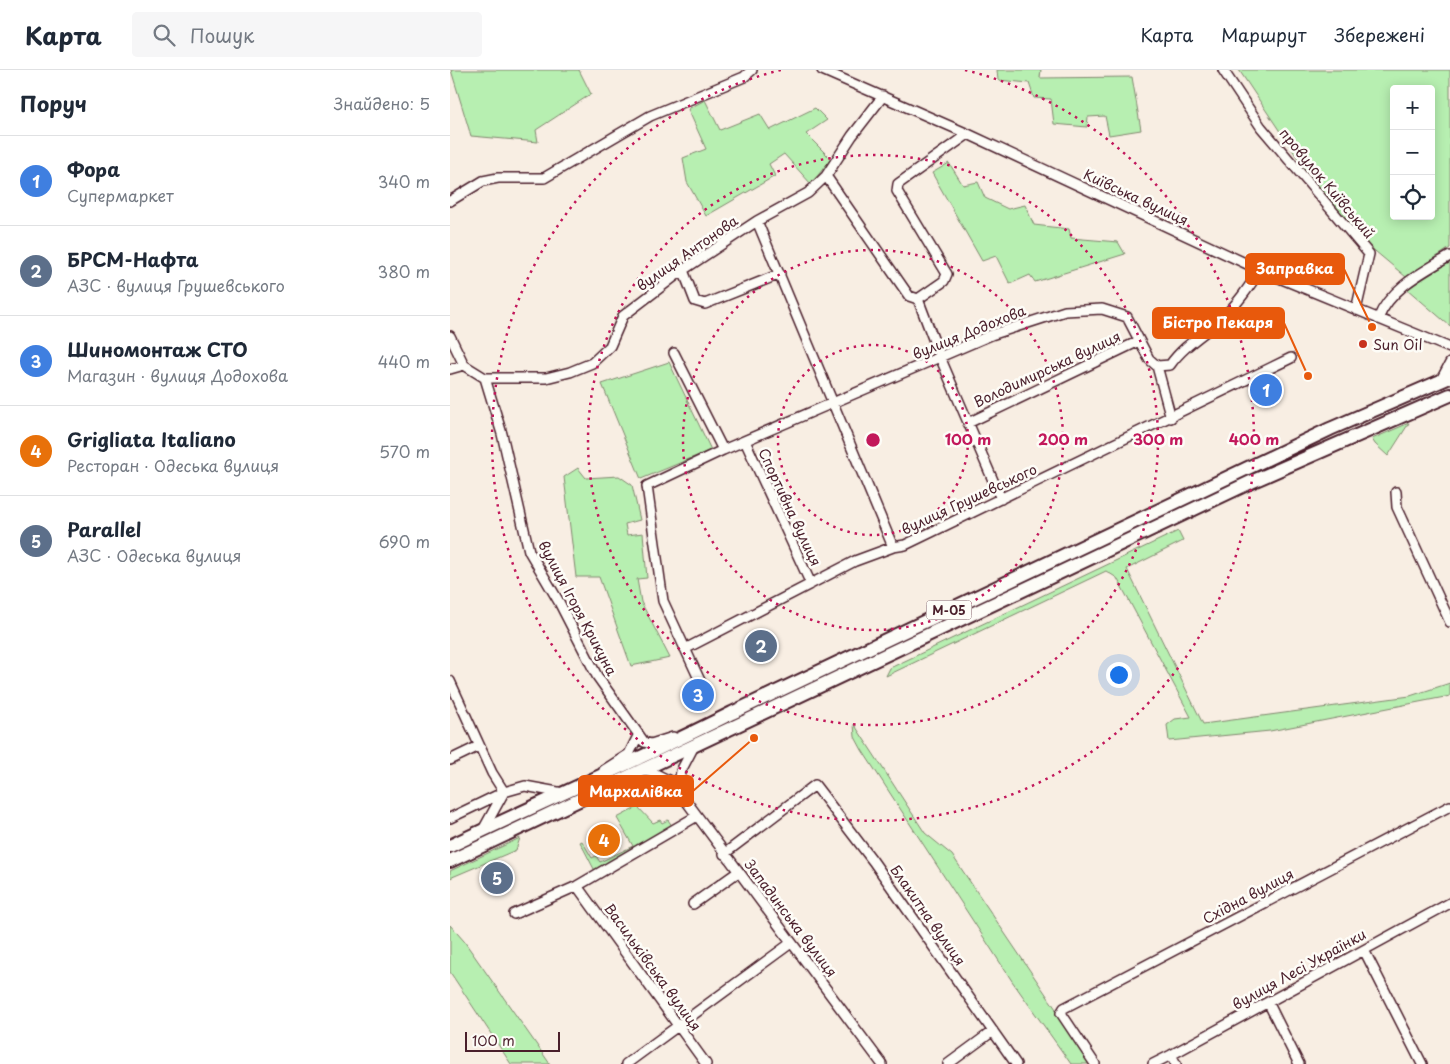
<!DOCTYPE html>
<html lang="uk">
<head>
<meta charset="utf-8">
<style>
  body { margin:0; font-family:"Playpen Sans",sans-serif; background:#f6f6f7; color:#1f2937 }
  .controls { position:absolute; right:15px; top:15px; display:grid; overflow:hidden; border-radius:5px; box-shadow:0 2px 12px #0003 }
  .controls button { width:45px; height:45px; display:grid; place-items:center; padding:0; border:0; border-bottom:1px solid #e0e1e3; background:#fff; color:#1f2937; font:25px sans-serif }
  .scale { position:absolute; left:15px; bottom:12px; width:95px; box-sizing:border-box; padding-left:5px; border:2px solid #4a1f2b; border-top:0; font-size:14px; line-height:18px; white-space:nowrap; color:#4a1f2b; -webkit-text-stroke:4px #fdfcf7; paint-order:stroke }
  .you { position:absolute; left:668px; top:604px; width:18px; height:18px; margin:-12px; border:4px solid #fff; border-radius:50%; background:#1a73e8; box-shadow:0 0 0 8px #1a73e833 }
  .badge { display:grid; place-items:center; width:32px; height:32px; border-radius:50%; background:#2563eb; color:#fff; font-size:16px; font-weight:700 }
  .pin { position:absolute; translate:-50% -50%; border:2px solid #fff; box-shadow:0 1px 5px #0006 }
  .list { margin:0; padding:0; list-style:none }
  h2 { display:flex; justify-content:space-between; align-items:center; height:65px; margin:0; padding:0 20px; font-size:21px }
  h2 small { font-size:16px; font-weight:400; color:#747a83 }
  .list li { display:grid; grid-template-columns:32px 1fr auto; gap:15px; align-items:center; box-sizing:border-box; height:90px; padding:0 20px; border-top:1px solid #e0e1e3 }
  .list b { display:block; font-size:19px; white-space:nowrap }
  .list p { margin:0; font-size:16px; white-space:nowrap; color:#747a83 }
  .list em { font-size:16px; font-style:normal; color:#747a83 }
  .icon { flex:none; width:28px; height:28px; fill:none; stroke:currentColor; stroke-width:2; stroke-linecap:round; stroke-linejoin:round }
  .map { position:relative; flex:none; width:1000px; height:994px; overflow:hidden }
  header { display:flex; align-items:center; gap:30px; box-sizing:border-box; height:70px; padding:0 25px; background:#fff; border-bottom:1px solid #e0e1e3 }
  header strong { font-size:24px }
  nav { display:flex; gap:28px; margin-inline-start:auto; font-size:18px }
  .search { width:350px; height:45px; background:#f6f6f7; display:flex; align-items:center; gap:12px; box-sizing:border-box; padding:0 18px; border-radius:5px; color:#747a83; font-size:19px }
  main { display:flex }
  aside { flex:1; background:#fff }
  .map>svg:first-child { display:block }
  .green { fill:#b7efb1; stroke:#80876e; fill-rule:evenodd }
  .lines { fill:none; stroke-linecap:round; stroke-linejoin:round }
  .minor-casing { stroke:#4a1f2b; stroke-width:12 }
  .highway-casing { stroke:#4a1f2b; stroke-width:16 }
  .minor { stroke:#fdfcf7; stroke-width:9 }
  .highway { stroke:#fdfcf7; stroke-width:12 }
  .ring { fill:none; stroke:#c2185b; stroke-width:2.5; stroke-dasharray:2.5 5 }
  .poi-dot { fill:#c8321e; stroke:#fdfcf7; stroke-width:2 }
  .labels { text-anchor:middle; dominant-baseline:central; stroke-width:5; stroke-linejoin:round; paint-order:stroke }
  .shield { fill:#fdfcf7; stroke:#806168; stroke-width:1 }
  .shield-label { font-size:12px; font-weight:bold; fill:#4a1f2b }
  .street-label { font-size:14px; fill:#4a1f2b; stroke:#fdfcf7 }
  .poi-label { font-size:14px; fill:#4a1f2b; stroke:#fdfcf7; text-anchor:start }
  .centre { fill:#c2185b; stroke:#fdfcf7; stroke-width:2.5 }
  .ring-label { font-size:15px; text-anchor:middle; font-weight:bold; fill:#c2185b; stroke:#fdfcf7; stroke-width:5; stroke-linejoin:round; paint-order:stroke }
  .leader { fill:none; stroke:#e8590c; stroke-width:2 }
  .callout-dot { fill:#e8590c; stroke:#fdfcf7; stroke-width:2 }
  .callout { fill:#e8590c; stroke:#e8590c; stroke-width:2 }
  .callout-label { font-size:15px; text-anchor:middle; font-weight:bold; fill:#fff }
</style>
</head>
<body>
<header>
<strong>Карта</strong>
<div class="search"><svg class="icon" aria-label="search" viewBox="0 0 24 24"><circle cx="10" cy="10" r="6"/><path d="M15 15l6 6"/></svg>Пошук</div>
<nav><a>Карта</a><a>Маршрут</a><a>Збережені</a></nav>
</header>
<main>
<aside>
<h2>Поруч<small>Знайдено: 5</small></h2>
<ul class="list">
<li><span class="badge" style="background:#3f7fe0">1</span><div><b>Фора</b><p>Супермаркет</p></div><em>340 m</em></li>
<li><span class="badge" style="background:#5c6f8a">2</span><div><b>БРСМ-Нафта</b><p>АЗС · вулиця Грушевського</p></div><em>380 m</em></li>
<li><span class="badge" style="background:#3f7fe0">3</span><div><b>Шиномонтаж СТО</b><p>Магазин · вулиця Додохова</p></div><em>440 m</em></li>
<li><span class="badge" style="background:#e8710a">4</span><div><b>Grigliata Italiano</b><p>Ресторан · Одеська вулиця</p></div><em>570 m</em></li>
<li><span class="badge" style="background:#5c6f8a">5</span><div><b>Parallel</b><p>АЗС · Одеська вулиця</p></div><em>690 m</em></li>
</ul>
</aside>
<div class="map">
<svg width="1000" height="994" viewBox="0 0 1000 994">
  <rect width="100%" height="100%" fill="#f8eee3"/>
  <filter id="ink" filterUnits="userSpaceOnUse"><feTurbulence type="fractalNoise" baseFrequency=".02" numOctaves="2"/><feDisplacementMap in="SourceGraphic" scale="10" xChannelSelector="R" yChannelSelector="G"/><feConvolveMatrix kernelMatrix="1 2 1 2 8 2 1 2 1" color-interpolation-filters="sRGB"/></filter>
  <g filter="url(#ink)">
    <path class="green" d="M1,0H129L141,24L86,60L88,72L21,66Z
      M547,0H591L590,8L682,7L691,60L659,65L655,46L638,47L637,57L604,54L601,29L584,28L579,13L548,10Z
      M789,0H1000V178L956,207L913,171L867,117ZM944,19H981V146H944Z
      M255,30L270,60L310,44L320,60L365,38L377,50L356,64L381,89L361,114L334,84L319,94L325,106L256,146L237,112L233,88L256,79L238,39Z
      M499,93L513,115L528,112L535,128L558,139L575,135L584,155L619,159L621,168L668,172L675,184L585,212L580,205L560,214L546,186L532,191L482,103Z
      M1000,192V256L957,219Z
      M219,292L261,380L191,409L152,314Z
      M959,353L938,386L925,374L922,369Z
      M128,398L136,408L169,406L182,415L190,450L175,454L177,465L193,463L197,508L187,509L191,532L220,588L181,596L149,507H126L114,407Z
      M728,461L733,471L677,499L753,654L960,626L1000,613V626L820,661L719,671L717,655L725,649L741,647L667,508L656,501L436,606L440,598Z
      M404,654L475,763L502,785L643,994H621L562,911L412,680L405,667Z
      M188,737L203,753L210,750L212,753L218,750L223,757L145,801L130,772L132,771L142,788L146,786L150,792L183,776L167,748Z
      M70,768L66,780L0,808V801Z
      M0,855L14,871L100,994H61L0,902Z"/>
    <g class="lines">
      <g class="minor-casing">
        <path id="minor" d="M372,0L518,64L810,200L1000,278
          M773,0L811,57L919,184L906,240
          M376,106L459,226L468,229L490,287L551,429
          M0,131L33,111L48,108H94L200,46L294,7L302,0
          M307,151L443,477
          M233,200L245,231L255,234L330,204
          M468,229L494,211L497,204L447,121L448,114L518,64
          M928,249C940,218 973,202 1000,186
          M0,266L14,295
          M224,283L273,380
          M707,296L721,348
          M0,299L14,295L35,308L52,364L79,481L109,532L147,606L194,672L201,674L223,667
          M35,308H96L120,302L142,293L160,276L173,246L233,200L307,151L358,123L376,106L402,66L433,26
          M991,310L1000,293
          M518,353L689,271
          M295,371L361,514
          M946,422L947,437L1000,552
          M235,579L405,491L443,477L455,475L841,288
          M0,611L42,703L54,722L0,748
          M251,613L213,531L197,416L273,380L541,265L615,241L652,239L677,247L699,289L707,296L720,295C733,276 754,264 771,249C787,235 799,217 810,200
          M0,690L29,676
          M154,700L179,684L188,666
          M191,700L204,703L222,712L432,994
          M228,720L231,701L244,676
          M33,760L54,722L75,716L113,723
          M274,784L365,715L423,791L566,994
          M127,816L256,994
          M243,834L288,802
          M64,844L127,816L247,746
          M914,880L972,994
          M818,932L849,994
          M176,994L341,873
          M498,994L543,961
          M645,994L611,943L614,938L1000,736
          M703,994L721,985
          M726,994L721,985L1000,833"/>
      </g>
      <g class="highway-casing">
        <path id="highway" d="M0,776C94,731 189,690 282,643L880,359L1000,307
          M0,791L801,412L1000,325"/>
      </g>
      <use href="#minor" class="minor"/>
      <use href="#highway" class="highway"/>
    </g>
  </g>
  <g class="ring">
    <circle cx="423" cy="370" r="95"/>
    <circle cx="423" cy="370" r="190"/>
    <circle cx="423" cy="370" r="285"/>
    <path d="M515 0A381 381 0 1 1 331 0"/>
  </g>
  <circle class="poi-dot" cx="913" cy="274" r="5"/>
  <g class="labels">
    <rect class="shield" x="476.5" y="530.5" width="45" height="19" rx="4"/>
    <g class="shield-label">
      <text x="499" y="540">М-05</text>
    </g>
    <g class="street-label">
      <text transform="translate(877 113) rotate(50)">провулок Київський</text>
      <text transform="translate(686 127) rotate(25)">Київська вулиця</text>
      <text transform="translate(237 183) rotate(-35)">вулиця Антонова</text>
      <text transform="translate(519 262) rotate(-22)">вулиця Додохова</text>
      <text transform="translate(597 299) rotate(-25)">Володимирська вулиця</text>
      <text transform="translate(519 429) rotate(-25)">вулиця Грушевського</text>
      <text transform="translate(340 437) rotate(65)">Спортивна вулиця</text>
      <text transform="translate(128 538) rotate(62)">вулиця Ігоря Крикуна</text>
      <text transform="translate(798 826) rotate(-28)">Східна вулиця</text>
      <text transform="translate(478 845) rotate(55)">Блакитна вулиця</text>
      <text transform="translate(341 848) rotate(53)">Западинська вулиця</text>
      <text transform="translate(203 897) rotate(54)">Васильківська вулиця</text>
      <text transform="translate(849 899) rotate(-29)">вулиця Лесі Українки</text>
    </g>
    <g class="poi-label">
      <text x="923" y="274">Sun Oil</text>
    </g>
  </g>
  <circle cx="423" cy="370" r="8" class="centre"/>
  <g class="ring-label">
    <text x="518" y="375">100 m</text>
    <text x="613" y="375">200 m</text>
    <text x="708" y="375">300 m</text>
    <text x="804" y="375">400 m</text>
  </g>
  <path class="leader" d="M922 257L894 199M858 306L834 253M304 668L243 721"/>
  <g class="callout-dot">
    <circle cx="922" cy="257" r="5"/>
    <circle cx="858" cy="306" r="5"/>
    <circle cx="304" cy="668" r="5"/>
  </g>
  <g class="callout">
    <rect x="796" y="184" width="98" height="30" rx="5"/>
    <rect x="703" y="238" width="131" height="30" rx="5"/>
    <rect x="129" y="706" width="114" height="30" rx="5"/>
  </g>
  <g class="callout-label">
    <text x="845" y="204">Заправка</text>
    <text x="768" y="258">Бістро Пекаря</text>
    <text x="186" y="727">Мархалівка</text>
  </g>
</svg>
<div class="controls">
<button>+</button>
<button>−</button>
<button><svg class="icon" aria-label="locate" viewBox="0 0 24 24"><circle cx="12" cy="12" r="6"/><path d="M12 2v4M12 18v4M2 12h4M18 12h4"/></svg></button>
</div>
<div class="scale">100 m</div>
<div class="you"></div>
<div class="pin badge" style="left:816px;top:320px;background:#3f7fe0">1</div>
<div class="pin badge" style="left:311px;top:576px;background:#5c6f8a">2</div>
<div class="pin badge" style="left:248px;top:625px;background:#3f7fe0">3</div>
<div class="pin badge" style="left:154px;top:770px;background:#e8710a">4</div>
<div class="pin badge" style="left:47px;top:808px;background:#5c6f8a">5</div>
</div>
</main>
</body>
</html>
